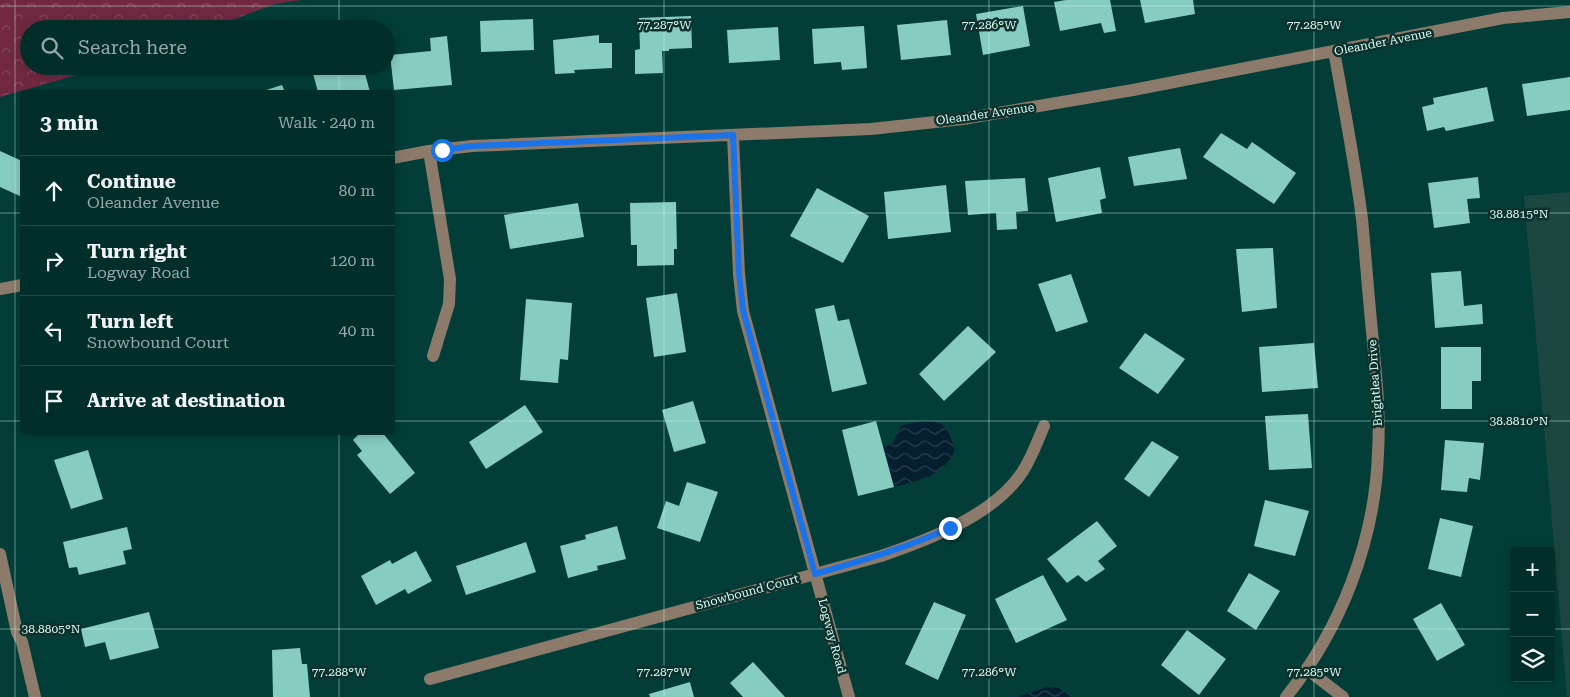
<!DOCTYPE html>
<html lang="en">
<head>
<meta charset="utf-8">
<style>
  body { margin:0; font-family:"Roboto Serif",serif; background:#0c3631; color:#f1f3f6 }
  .controls { position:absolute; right:15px; bottom:15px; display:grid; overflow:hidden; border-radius:5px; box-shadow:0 2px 12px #0003 }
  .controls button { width:45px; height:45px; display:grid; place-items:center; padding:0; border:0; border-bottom:1px solid #234a46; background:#022e29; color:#f1f3f6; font:25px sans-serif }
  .stop { position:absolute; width:15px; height:15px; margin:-11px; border:4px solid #1a73e8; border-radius:50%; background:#fff }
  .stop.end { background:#1a73e8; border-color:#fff; box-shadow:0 1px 5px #0008 }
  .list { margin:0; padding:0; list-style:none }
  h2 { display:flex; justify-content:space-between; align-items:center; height:65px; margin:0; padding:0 20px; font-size:21px }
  h2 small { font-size:16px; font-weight:400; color:#96a8a8 }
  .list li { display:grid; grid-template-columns:32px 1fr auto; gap:15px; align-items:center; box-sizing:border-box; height:70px; padding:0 20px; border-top:1px solid #234a46 }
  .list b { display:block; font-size:19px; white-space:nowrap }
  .list p { margin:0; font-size:16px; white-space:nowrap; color:#96a8a8 }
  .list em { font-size:16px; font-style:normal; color:#96a8a8 }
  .icon { flex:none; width:28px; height:28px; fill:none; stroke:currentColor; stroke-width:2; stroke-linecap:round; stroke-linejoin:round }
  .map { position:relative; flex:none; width:1570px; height:697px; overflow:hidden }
  .search { position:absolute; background:#022e29; box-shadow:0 2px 12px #0003; left:20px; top:20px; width:375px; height:55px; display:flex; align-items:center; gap:12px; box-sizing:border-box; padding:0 18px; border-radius:28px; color:#96a8a8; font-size:19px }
  .panel { position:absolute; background:#022e29; box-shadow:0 2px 12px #0003; left:20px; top:90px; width:375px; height:345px; border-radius:5px }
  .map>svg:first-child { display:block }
  .built { fill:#1c4741 }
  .forest { fill:url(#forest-crowns) }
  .water { fill:url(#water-waves) }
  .building { fill:#87ccc1 }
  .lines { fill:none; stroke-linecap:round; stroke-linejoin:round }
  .minor { stroke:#8c7a6a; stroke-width:12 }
  .route { stroke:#1a73e8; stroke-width:6 }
  .ticks { fill:none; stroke:#d8faf3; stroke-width:1; stroke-opacity:0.45 }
  .labels { text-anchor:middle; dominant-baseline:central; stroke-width:5; stroke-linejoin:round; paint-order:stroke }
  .street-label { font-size:12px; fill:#d8faf3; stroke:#0c312c }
  .ticks-label { font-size:12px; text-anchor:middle; fill:#d8faf3; stroke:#0c312c; stroke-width:5; stroke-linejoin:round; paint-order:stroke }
</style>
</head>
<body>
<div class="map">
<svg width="1570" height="697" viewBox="0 0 1570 697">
  <defs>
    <pattern id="forest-crowns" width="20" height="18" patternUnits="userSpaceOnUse" patternTransform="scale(1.25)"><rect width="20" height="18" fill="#702940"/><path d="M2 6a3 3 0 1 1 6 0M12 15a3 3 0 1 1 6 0" fill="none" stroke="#84495c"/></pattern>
    <pattern id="water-waves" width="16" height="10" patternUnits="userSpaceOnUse" patternTransform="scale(1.25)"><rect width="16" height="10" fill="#051f31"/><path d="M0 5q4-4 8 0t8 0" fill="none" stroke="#29404f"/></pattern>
  </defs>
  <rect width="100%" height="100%" fill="#023e37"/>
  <path class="built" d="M1570,192V697H1567L1524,196Z"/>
  <path class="forest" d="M0,0H301L275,4L208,29H29V66H108L0,97Z"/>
  <path class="water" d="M920,421C947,421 947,426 955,450C945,475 918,481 894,487L883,447L892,444L901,426Z
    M1047,687L1059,688L1071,697H1017Z"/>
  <path class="building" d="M1066,0H1110L1116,31L1104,33L1101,23L1060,31L1054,2Z
    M1140,0H1193L1195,14L1145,23Z
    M1023,6L1030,46L983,55L976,14Z
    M691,16L692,48L669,49V51H662L663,73L635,74V50L640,49L639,18Z
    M533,19L534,50L481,52L480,21Z
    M947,20L951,55L901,60L897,25Z
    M864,26L867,68L842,70L841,62L814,64L812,29Z
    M778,27L780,60L729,63L727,30Z
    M599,35V43H612V68L574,70L575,73L555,74L553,40Z
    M447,36L452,85L394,90L390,55L431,51L430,38Z
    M311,66H363L370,92H318Z
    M1570,77V110L1527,116L1522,84Z
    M282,85L285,92H260Z
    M1487,87L1494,121L1446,131L1444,127L1427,131L1422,107L1434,104L1433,98Z
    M1221,133L1247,149L1252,142L1296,173L1274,204L1203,157Z
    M1180,148L1187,179L1134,186L1128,157Z
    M0,151L22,161V197L0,187Z
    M1100,167L1106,198L1100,200L1102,213L1056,222L1048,178Z
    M1478,177L1480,198L1467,199L1470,223L1434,228L1428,183Z
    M1025,178L1028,211L1016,212L1017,229L997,230L996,213L968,215L965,181Z
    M946,185L951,232L888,239L884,192Z
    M817,188L869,216L843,263L790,236Z
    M676,202L677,249H674V265L637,266V245H631L630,203Z
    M578,203L584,237L510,249L504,215Z
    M1273,248L1277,308L1242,312L1236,249Z
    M1461,271L1464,306L1482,304L1483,324L1435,328L1431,273Z
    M1071,274L1088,322L1056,332L1038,284Z
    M677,293L686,352L654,357L646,298Z
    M526,299L572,303L568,360L560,359L558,383L520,380Z
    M834,305L838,321L849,319L867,384L832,392L815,309Z
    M968,326L996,352L944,401L919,374Z
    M1145,333L1185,359L1158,394L1119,368Z
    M1314,343L1318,388L1262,392L1259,347Z
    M1441,347H1481V381H1472V409H1441Z
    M693,401L706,443L674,452L662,410Z
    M525,405L543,432L486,469L469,442Z
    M1308,414L1312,468L1269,470L1265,416Z
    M876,421L894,487L858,496L842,430Z
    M361,432H382L415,473L390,494L357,455L362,451L353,440Z
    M1445,440L1484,443L1480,480L1469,478L1467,492L1441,490Z
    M1152,441L1179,457L1149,497L1124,479Z
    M88,450L103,499L71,509L54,460Z
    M687,482L718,492L700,542L657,528L666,501L679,506Z
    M1265,500L1309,511L1295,556L1254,546Z
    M1440,518L1473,526L1461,577L1428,569Z
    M1097,521L1117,546L1098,561L1105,569L1086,582L1078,575L1067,583L1047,559Z
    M617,526L626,559L597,566L598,570L568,578L560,546L586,539L585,535Z
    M127,527L132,549L123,551L126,564L79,575L77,567L69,568L63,542Z
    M526,542L536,572L466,595L456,566Z
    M416,551L432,581L408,594L405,589L376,605L361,576L390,560L392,564Z
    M1249,573L1280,591L1256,630L1227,611Z
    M1043,575L1067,620L1016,643L995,599Z
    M934,602L966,615L938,680L905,664Z
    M1441,603L1465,645L1437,661L1413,619Z
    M149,612L159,648L110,660L105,642L85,647L81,629Z
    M1187,630L1226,659L1199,695L1161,665Z
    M300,648L302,664H307L310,697H273L272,650Z
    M753,662L774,685L785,697H743L730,683Z
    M690,682L694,697H650L649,694Z"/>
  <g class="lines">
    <path class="minor" d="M733,135L739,274L743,311L849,697
      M429,151L450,279L449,304L433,356
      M392,158L429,151L472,146L871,129L963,119L1133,90L1503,18L1570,12
      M0,289L22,285
      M0,554L17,632L22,642L35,697
      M1308,670L1343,697
      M430,679L881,556C928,540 995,515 1023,471C1032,457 1038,440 1044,426
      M1286,697C1341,629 1375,541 1378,453C1381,406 1374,357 1370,310C1367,279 1365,249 1362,219C1355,163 1344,107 1334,51"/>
  </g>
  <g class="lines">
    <path class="route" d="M442,150L472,146L733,135L739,274L743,310L815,574C861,561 906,548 950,528"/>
  </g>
  <path class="ticks" d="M15,0V697M339,0V29M664,0V697M989,0V697M1314,0V697M0,6H1570M339,66V92M0,213H22M392,213H1570M0,421H22M392,421H1570M339,432V697M0,629H1514M1551,629H1570"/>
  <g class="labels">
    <g class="street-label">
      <text transform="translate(1383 42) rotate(-11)">Oleander Avenue</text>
      <text transform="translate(985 114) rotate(-8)">Oleander Avenue</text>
      <text transform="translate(1375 383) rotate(-94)">Brightlea Drive</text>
      <text transform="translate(747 592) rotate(-15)">Snowbound Court</text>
      <text transform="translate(832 636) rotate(75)">Logway Road</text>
    </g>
  </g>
  <g class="ticks-label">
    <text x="664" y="29">77.287°W</text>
    <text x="989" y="29">77.286°W</text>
    <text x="1314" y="29">77.285°W</text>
    <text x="1519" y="218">38.8815°N</text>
    <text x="1519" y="425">38.8810°N</text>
    <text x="51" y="633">38.8805°N</text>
    <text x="339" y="676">77.288°W</text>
    <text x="664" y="676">77.287°W</text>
    <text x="989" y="676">77.286°W</text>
    <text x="1314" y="676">77.285°W</text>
  </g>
</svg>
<div class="controls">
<button>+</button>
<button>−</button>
<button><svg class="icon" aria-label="layers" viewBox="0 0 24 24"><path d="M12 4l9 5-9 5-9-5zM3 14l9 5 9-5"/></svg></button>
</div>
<div class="stop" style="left:442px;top:150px"></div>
<div class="stop end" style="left:950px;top:528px"></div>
<div class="search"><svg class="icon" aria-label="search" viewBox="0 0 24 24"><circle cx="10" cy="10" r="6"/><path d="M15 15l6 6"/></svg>Search here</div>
<section class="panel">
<h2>3 min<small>Walk · 240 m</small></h2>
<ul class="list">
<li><svg class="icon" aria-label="ahead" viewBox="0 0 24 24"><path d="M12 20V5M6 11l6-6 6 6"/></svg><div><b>Continue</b><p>Oleander Avenue</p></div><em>80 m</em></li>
<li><svg class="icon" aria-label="right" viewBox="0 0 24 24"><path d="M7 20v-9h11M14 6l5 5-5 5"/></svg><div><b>Turn right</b><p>Logway Road</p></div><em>120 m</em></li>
<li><svg class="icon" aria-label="left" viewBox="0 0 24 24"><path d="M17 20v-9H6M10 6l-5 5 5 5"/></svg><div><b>Turn left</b><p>Snowbound Court</p></div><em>40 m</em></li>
<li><svg class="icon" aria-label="arrive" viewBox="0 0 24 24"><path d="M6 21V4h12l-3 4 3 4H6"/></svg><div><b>Arrive at destination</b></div></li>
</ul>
</section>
</div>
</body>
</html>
